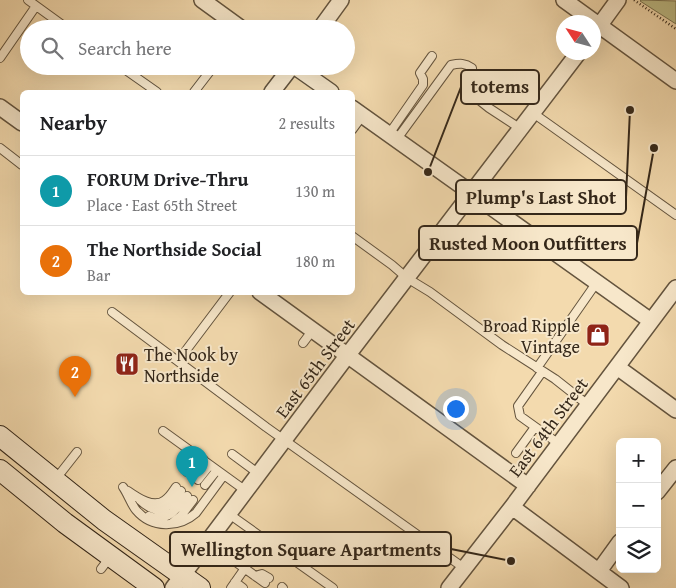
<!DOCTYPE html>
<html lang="en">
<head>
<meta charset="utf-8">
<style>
  body { margin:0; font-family:"Gentium Book Plus",serif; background:#f6f6f6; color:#202124 }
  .controls { position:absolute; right:15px; bottom:15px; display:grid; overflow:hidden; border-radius:8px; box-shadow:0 5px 20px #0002 }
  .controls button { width:45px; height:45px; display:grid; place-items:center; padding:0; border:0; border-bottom:1px solid #e0e0e0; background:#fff; color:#202124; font:25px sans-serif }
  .compass { position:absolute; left:556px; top:15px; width:45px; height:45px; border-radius:50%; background:#fff; box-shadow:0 5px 20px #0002; rotate:306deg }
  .you { position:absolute; left:455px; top:408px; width:18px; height:18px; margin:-12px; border:4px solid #fff; border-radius:50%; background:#1a73e8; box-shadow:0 0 0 8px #1a73e833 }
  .badge { display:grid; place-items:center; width:32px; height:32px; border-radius:50%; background:#111827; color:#fff; font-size:16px; font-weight:700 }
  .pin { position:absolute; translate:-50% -41px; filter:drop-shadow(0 1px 2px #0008) }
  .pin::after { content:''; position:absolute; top:26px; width:18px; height:15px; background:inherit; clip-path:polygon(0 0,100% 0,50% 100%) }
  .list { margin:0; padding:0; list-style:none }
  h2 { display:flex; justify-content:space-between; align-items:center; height:65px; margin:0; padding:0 20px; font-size:21px }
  h2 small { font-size:16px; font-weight:400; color:#757577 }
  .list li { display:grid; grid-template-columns:32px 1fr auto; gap:15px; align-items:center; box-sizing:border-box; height:70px; padding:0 20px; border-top:1px solid #e0e0e0 }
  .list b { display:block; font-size:19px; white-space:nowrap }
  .list p { margin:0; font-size:16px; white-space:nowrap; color:#757577 }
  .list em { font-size:16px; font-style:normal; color:#757577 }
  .icon { flex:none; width:28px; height:28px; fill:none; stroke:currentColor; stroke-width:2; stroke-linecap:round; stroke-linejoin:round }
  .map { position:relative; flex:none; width:676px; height:588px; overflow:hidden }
  .search { position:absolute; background:#fff; box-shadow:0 5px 20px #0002; left:20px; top:20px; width:335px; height:55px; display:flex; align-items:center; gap:12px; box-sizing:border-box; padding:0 18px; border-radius:28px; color:#757577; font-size:19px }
  .panel { position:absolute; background:#fff; box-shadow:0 5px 20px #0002; left:20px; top:90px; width:335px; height:205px; border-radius:8px }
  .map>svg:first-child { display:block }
  .green { fill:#bebe88; stroke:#797250 }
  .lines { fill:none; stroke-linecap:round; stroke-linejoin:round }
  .lane-casing { stroke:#64543e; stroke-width:10 }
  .street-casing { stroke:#64543e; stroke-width:18 }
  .secondary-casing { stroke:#342719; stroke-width:22 }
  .path { stroke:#342719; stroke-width:2.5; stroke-dasharray:1 2.5; stroke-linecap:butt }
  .lane { stroke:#f7e7ca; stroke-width:8 }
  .street { stroke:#f7e7ca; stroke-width:15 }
  .secondary { stroke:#f7e7ca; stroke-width:20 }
  .labels { text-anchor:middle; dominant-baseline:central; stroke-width:4; stroke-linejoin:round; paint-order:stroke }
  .poi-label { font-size:18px; fill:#342719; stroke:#f7e7ca; text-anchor:end }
  .street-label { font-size:18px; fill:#342719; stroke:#f7e7ca }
  .leader { fill:none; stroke:#342719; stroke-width:2 }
  .callout-dot { fill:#342719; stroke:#f7e7ca; stroke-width:2 }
  .callout { fill:#f7e7ca; stroke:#342719; stroke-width:2 }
  .callout-label { font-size:19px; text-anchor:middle; font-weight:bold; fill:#342719 }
</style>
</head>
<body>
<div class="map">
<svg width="676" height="588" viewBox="0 0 676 588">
  <rect width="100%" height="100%" fill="#f3daae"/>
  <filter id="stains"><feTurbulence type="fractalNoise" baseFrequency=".004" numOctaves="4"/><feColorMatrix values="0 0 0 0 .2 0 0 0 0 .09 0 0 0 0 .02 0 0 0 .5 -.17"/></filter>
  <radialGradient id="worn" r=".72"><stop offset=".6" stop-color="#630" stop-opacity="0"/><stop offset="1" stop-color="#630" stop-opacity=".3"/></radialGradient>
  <path class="green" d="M641,0L676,1V24L640,1Z"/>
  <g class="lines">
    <g class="lane-casing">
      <path id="lane" d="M28,0L68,29
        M0,58L36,6
        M120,66L157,92
        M194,92L214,66
        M533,113L676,215
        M352,130L363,115
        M389,134L423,85V79L420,73L432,56
        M397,139L451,65C460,63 465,63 472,68L474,96L489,108L521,129
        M0,148L22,165
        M352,236L392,265L407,278L430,292L502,345L555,379L588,405
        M112,312L266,427L464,568
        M303,343L312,331
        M178,361L230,292
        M537,368L597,282
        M542,372L518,406L520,416L559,444
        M163,431L246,491
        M516,453L535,427
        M232,454L259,474
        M187,472L199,456
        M192,476L204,460
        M55,480L77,452
        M198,480L210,465
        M205,485L217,470
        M123,487C128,494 131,504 136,510C152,529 179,528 196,513L224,475
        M128,491C138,498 154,509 165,500C170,497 173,491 176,487
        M140,500C159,518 168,509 181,491
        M229,514L333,588
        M149,516C167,523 177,509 187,496
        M172,523L181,516L193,500
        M208,542L265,583
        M101,569L110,557
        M255,576L262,574L269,578
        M235,582L243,588
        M282,587L283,588
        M231,588L245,568"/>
    </g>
    <g class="street-casing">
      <path id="street" d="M202,0L242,29
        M564,0L676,81
        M320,29L341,0
        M594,33L618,0
        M294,66L331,92
        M272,92L292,66
        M0,107L22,123
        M352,108L651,321
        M260,292L528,486
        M617,367L676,410
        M657,492L676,468
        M512,507L621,588
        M599,571L620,542
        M173,588L347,356L579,52
        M449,588L512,507L676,288"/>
    </g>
    <g class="secondary-casing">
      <path id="secondary" d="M0,436L104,520L200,588
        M0,470L65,523L154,588"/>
    </g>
    <path class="path" d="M634,0L676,29"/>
    <use href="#lane" class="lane"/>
    <use href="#street" class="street"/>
    <use href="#secondary" class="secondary"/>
  </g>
  <defs>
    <g id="shop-square" transform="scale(1.25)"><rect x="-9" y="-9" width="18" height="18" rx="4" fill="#8f2418" stroke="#f7e7ca"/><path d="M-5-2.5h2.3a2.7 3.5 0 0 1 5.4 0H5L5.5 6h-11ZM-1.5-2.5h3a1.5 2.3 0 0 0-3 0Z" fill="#fff"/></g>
    <g id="restaurant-square" transform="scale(1.25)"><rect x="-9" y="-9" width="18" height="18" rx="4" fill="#8f2418" stroke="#f7e7ca"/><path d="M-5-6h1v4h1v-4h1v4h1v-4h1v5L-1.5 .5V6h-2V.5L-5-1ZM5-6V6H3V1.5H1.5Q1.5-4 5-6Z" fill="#fff"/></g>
  </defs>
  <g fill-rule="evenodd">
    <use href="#shop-square" x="598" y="335"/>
    <use href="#restaurant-square" x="127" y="364"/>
  </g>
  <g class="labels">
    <g class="poi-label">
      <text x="580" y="325">Broad Ripple<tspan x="580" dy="21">Vintage</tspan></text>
      <text x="144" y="354" text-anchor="start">The Nook by<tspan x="144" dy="21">Northside</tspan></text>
    </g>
    <g class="street-label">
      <text transform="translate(315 368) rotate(-53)">East 65th Street</text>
      <text transform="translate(548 427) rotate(-53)">East 64th Street</text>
    </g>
  </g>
  <path class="leader" d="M428 172L461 87M630 110L626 197M654 148L637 243M511 561L451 549"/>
  <g class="callout-dot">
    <circle cx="428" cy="172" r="5"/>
    <circle cx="630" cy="110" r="5"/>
    <circle cx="654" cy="148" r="5"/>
    <circle cx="511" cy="561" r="5"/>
  </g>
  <g class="callout">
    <rect x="461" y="70" width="78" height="34" rx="5"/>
    <rect x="456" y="180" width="170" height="34" rx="5"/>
    <rect x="419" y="226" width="218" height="34" rx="5"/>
    <rect x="170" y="532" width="281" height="34" rx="5"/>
  </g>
  <g class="callout-label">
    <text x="500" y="93">totems</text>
    <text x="541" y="204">Plump's Last Shot</text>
    <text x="528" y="250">Rusted Moon Outfitters</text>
    <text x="311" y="556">Wellington Square Apartments</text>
  </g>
  <rect width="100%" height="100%" filter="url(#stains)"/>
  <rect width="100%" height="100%" fill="url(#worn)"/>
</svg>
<div class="controls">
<button>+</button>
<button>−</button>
<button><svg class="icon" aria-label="layers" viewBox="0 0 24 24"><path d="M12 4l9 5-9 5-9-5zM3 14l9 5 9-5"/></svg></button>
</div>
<svg class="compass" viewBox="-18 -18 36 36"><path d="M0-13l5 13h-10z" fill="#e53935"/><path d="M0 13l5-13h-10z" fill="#757577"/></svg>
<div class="you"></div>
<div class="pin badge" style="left:192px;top:487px;background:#0f9aa8">1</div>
<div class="pin badge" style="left:75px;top:397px;background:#e8710a">2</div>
<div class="search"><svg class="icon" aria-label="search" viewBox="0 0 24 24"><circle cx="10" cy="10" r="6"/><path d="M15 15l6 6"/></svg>Search here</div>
<section class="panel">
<h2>Nearby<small>2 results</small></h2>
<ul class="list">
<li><span class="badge" style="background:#0f9aa8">1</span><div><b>FORUM Drive-Thru</b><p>Place · East 65th Street</p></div><em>130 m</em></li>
<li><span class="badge" style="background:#e8710a">2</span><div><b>The Northside Social</b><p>Bar</p></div><em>180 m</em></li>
</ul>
</section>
</div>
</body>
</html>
